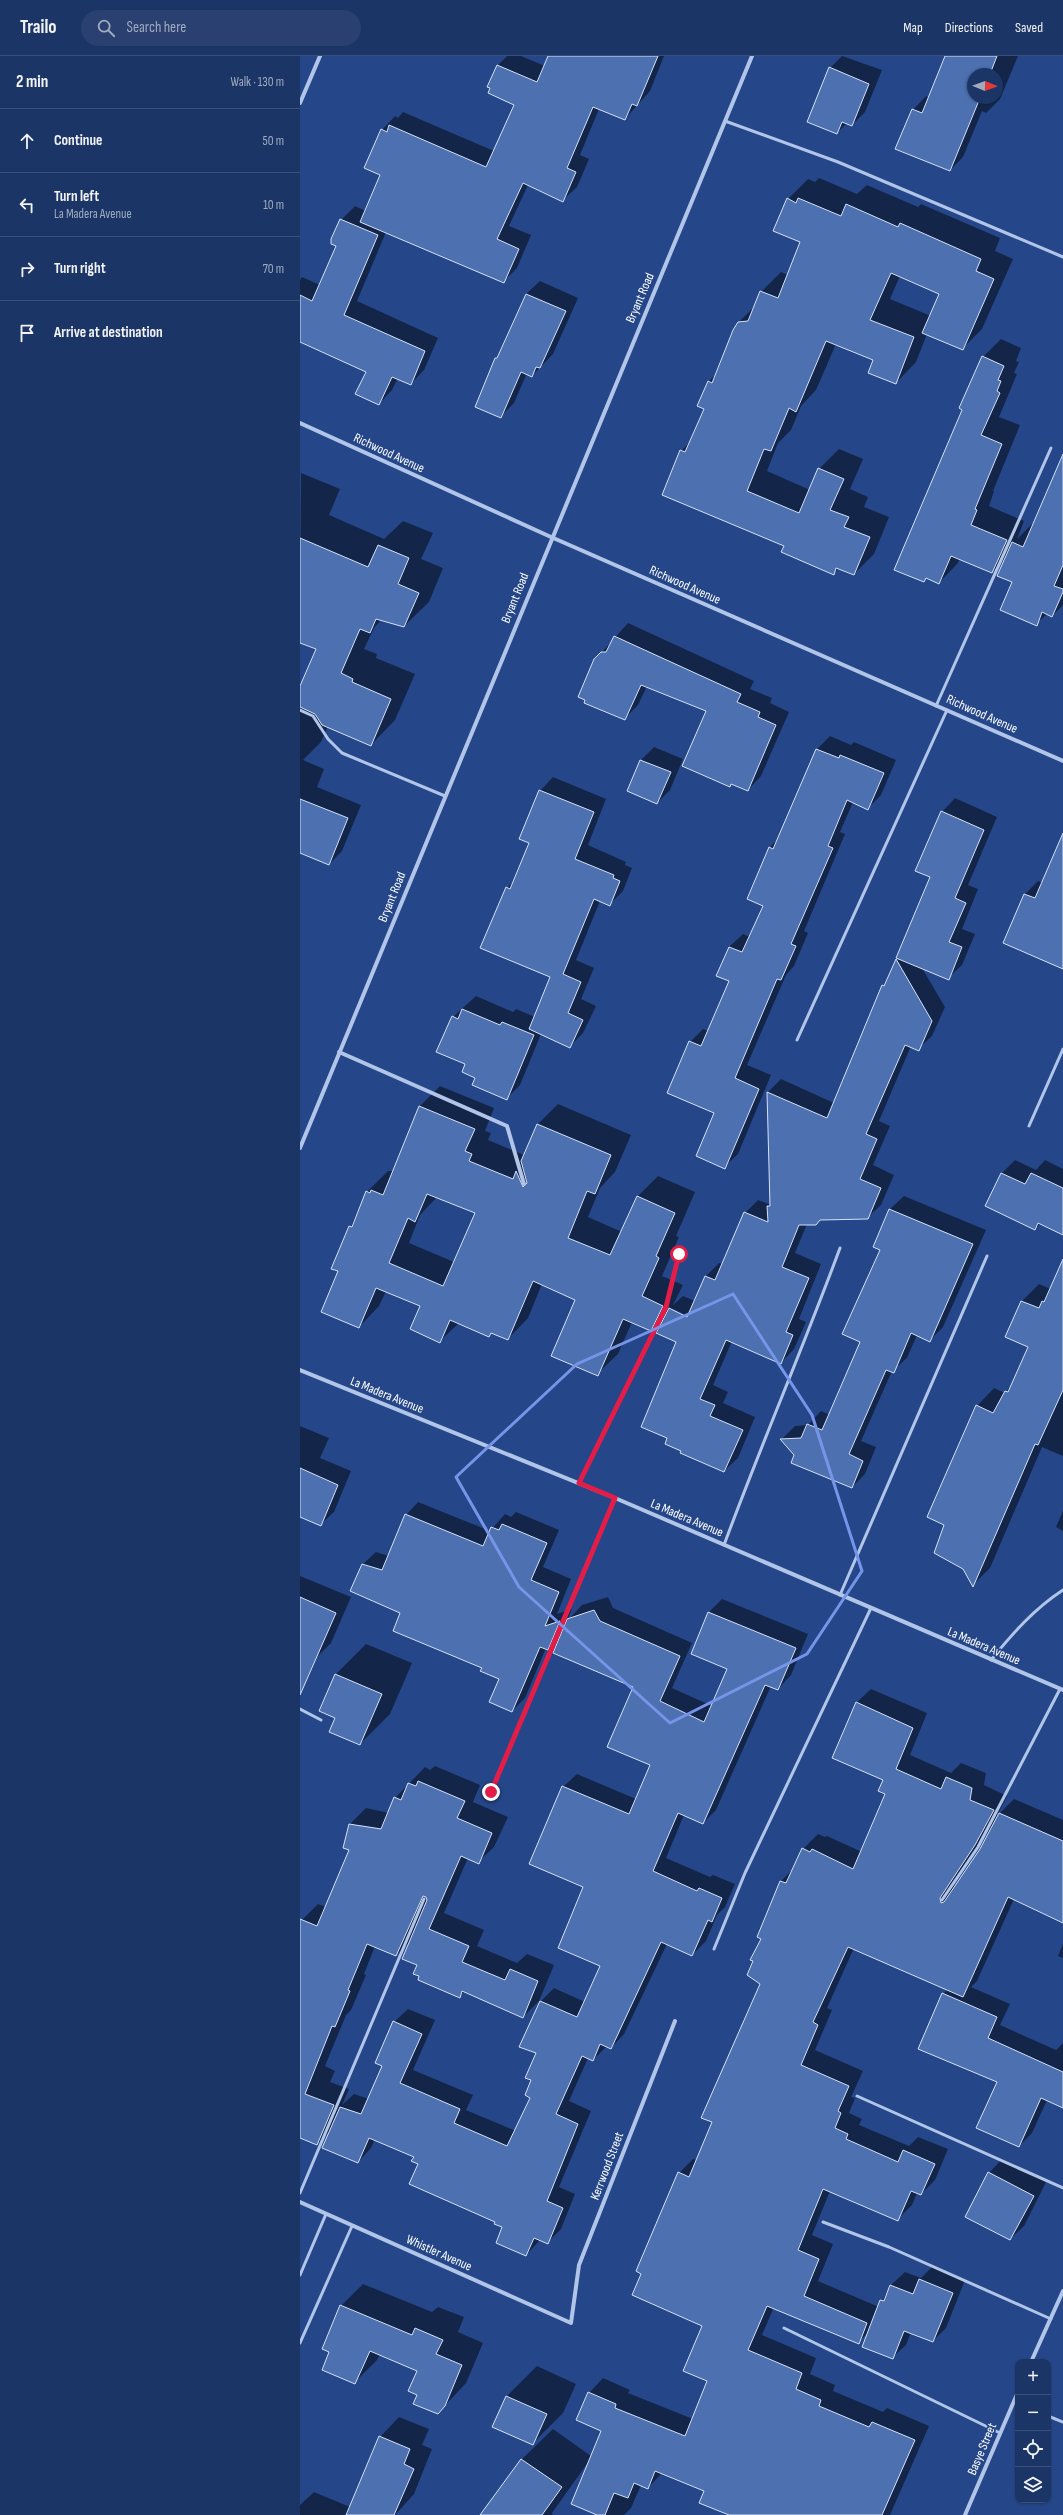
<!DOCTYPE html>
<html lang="en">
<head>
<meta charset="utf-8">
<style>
  body { margin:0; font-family:"Sofia Sans Condensed",sans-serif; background:#294070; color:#f1f3f6 }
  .controls { position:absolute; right:12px; bottom:12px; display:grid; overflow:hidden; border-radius:8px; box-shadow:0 1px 3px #0004 }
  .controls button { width:36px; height:36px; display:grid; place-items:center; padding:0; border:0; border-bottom:1px solid #3a507b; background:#1c3567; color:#f1f3f6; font:20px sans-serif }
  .compass { position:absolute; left:667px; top:12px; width:36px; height:36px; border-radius:50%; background:#1c3567; box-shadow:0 1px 3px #0004; rotate:91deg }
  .stop { position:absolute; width:12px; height:12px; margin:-9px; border:3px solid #e11d48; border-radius:50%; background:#fff }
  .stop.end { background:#e11d48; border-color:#fff; box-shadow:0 1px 4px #0008 }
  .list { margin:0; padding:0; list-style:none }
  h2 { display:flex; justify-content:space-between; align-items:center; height:52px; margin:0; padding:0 16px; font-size:17px }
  h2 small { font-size:13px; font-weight:400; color:#a0abc0 }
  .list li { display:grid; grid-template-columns:26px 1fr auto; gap:12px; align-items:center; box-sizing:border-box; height:64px; padding:0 16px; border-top:1px solid #3a507b }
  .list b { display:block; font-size:15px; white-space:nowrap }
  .list p { margin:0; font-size:13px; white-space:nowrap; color:#a0abc0 }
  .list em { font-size:13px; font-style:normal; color:#a0abc0 }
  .icon { flex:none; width:22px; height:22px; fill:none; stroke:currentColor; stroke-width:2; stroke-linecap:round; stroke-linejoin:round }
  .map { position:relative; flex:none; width:763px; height:2459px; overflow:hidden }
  header { display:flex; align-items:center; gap:24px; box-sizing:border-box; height:56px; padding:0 20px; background:#1c3567; border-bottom:1px solid #3a507b }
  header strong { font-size:19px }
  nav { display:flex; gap:22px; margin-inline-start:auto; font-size:14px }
  .search { width:280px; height:36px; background:#294070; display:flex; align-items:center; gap:10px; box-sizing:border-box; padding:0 14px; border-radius:22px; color:#a0abc0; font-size:15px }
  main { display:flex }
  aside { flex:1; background:#1c3567 }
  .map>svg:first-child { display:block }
  .shadow { fill:#0007; fill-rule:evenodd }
  .building { fill:#4d70b1; stroke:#d5e1f7; fill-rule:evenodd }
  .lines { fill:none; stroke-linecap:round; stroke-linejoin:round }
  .service { stroke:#b1c5e9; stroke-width:3 }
  .minor { stroke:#b1c5e9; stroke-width:4 }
  .route { stroke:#e11d48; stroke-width:5 }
  .marked { fill:none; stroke:#7795e8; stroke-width:3; stroke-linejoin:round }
  .labels { text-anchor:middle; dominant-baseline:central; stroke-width:3.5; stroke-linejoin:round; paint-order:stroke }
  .street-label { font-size:13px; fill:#fff; stroke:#254789 }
</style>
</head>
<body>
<header>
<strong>Trailo</strong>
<div class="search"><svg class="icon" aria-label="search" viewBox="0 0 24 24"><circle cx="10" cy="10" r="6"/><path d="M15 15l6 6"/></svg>Search here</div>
<nav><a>Map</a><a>Directions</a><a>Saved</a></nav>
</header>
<main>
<aside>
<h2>2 min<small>Walk · 130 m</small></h2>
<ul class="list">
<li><svg class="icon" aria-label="ahead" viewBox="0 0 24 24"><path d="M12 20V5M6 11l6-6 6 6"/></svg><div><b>Continue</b></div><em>50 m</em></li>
<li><svg class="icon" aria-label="left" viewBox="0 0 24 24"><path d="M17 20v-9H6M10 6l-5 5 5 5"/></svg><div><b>Turn left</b><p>La Madera Avenue</p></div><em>10 m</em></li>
<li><svg class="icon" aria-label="right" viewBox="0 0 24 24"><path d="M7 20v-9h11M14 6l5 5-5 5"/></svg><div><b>Turn right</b></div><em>70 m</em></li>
<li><svg class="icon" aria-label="arrive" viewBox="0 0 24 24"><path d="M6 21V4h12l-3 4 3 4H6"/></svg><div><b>Arrive at destination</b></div></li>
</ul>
</aside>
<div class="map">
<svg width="763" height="2459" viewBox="0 0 763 2459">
  <rect width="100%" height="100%" fill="#254789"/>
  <path class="shadow" d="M207,0H221L245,10L249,0H364L350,35L325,63L299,53L280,99L289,103L277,131L263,144L228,129L209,170L231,179L217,212L203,226L86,176L57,245L138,282L124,314L111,328L98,322L92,334L79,348L67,315L0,285V224L2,221L20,229L37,190L32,183L41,164L55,150L66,155L81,118L82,74L95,60L98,62L103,56L194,95L216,48L188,31L198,9Z
    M542,0L582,14L565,56L552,69L547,67L537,77L530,12Z
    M646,0H718L700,43L686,57L682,55L663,101L650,114L613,54L626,40L629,42ZM673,18H697V42H673Z
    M519,122L557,138L567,129L618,151L621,148L700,182L695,195L713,203L682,273L662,293L627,278L616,306L596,327L574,304L536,288L516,334L501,350L491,374L478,387L467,415L510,434L519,413L539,393L563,403L550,433L568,441L564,451L589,461L574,498L554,518L539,512L534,517L485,489L381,395L391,385L405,352L409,325L417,317L439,266L455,250L461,236L481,216L488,219L501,186L488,143L508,123L515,126ZM600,220L641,238L631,260L590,243Z
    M240,225L278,242L253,298L232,320L227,317L214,347L201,360L196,302L199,298L226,238Z
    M701,283L721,292L716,305L719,306L714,317L717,318L699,361L720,369L693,435H694L689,450L724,465L717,483L736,464L763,409V549L752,560L747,558L736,568L713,525L706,501L692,516L660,503L657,508L639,527L627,522L624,525L664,353L683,301Z
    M1,417L40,433L29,459L84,483L103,465L133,477L121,503L143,512L129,546L104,570L82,563L74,572L64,593L77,598L76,602L115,618L95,664L71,689L28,670L21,686L3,704L24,713L17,731L61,749L42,795L29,808L0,796V633L17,593L0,579Z
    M328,567L454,625L450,633L472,642L470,647L489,656L461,720L448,734L432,727L430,729L407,655L347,630L338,649L325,662L295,604Z
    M530,680L551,689L554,686L596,704L581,739L568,752L553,746L540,776L545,778L504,875L508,877L494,910L486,919L447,1009L471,1019L438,1098L424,1111L415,1057L390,986L403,973L409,975L430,925L429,891L443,878L450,881L464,849L469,792L479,782L517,693Z
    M354,691L383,703L370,734L357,747L328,735L341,704Z
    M253,721L306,743L288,789L326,806L325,809L332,812L323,835L310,848L300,845L276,904L294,912L281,943L296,950L283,977L270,990L241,978L220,1029L207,1042L177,1021L166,1007L153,961L176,940L213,956L216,953L235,961L252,921L207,832L215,824L230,786L240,735Z
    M655,742L697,761L668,829L678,833L662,873L675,878L662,909L648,922L622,912L645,951L632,980L618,993L611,990L579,1065L590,1070L573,1109L594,1119L581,1149L567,1162L520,1163L507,1168L495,1197L521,1208L499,1263L506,1266L494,1293L481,1307L432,1285L413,1329L428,1336L423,1347L455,1361L438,1402L424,1415L382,1394L368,1381L377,1285L367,1258L351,1274L332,1266L318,1298L297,1318L277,1243L242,1228L228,1262L208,1283L193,1276L189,1280L159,1267L140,1285L121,1249L86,1235L79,1250L59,1271L39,1215L32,1212L67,1136L88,1115H94L120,1050L140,1030L194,1052L185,1075L191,1077L188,1084L224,1099L237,1069L258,1048L331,1079L315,1116L300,1132L288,1161L322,1176L337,1141L358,1120L395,1136L376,1180L379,1181L362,1220L383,1229L373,1249L383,1240L395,1245L406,1220L419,1207L423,1208L445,1157L458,1144L471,1149L468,1036L481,1023L534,1047L583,930L588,925L598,902L632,821L642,756ZM137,1141L176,1157L154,1206L109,1187L120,1159ZM373,1253L392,1262L391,1264L373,1256Z
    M763,791V904L704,887L725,838L738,825L743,827Z
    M715,1104L736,1114L745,1104L763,1113V1178L741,1167L735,1173L686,1149L702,1117Z
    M604,1140L686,1174L643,1271L630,1284L617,1279L607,1302L592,1315L561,1385L576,1391L565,1418L552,1431L496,1399L482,1383L495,1370L508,1369L521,1355L530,1359L562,1285L581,1193L575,1190L590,1153Z
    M763,1217V1400L742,1391L690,1512L673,1529L645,1468L677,1350L694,1332L705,1337L712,1329L730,1291L722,1245L739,1228L751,1233Z
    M0,1370L29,1382L20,1402L51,1415L34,1456L20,1469L0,1460Z
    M118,1446L190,1475L205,1458L211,1461L216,1456L259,1474L243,1511L271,1523L257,1558L272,1553L267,1565L282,1549L308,1541L313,1552L392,1587L372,1632L412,1650L428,1612L392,1597L409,1556L422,1543L508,1578L491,1619L478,1633L471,1630L416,1754L403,1767L384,1759L366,1802L410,1821L413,1819L435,1828L425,1851L417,1859L406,1885L392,1899L367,1888L324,1978L311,1992L306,1991L293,2004L288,2002L269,2045L291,2055L259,2131L275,2138L261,2173L247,2187L240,2184L226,2199L203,2171L119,2108L115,2100L75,2083L71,2092L58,2106L31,2074L17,2088L2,2081L0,2083V1869L2,1864L18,1848L26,1851L50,1793V1768L66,1752L89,1757L95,1742L125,1711L130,1714L135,1710L180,1729L173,1746L208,1761L194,1791L178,1806L168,1802L144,1857L184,1874L177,1890L217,1907L227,1898L254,1909L239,1945L223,1961L165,1935L159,1941L121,1920L111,1885L96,1899L75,1890L64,1918L66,1919L51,1954L46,1959L25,2010L35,2015L30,2026L49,2033L42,2049L54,2038L69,2043L83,2010L94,1966L108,1953L135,1964L113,2014L173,2039L166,2054L216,2075L232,2041L237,1997L221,1990L241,1945L254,1932L285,1946L301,1909L263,1731L277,1718L336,1743L351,1708L334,1631L262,1579L246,1592L225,1642L212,1655L201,1622L102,1556L63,1508L76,1496L89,1500L106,1459ZM60,1769L86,1773L85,1775L60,1771Z
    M763,1455V1475L756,1471Z
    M0,1520L51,1541L31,1587L15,1603L0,1596Z
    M66,1588L112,1607L90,1658L60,1688L36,1662L35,1619Z
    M571,1633L627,1657L610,1699L651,1717L661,1707L686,1717L684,1729L707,1740L697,1760L714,1743L763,1764V1848L714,1843L677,1925L671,1931L710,1948L700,1969L756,1994L763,1987V2051L747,2044L732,2077L719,2090L698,2026L643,1938L648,1933L554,1892L527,1952L532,1954L515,1994L563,2015L551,2041L555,2042L549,2057L562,2063L559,2069L609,2090L618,2081L648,2093L635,2124L621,2138L617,2137L612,2149L597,2164L530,2135L512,2179L533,2188L518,2225L579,2251L591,2229L605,2216L621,2222L633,2210L665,2224L646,2272L633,2285L611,2276L606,2289L592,2302L569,2276L558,2286L474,2251L462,2279L516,2302L510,2318L535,2329L533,2335L583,2356L587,2352L629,2370L590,2459H431L405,2435L362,2417L348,2432L341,2429L331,2452L324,2459H299L289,2405L252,2457L253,2459H181L222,2403L253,2373L291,2400L302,2374L289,2337L303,2322L330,2334L328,2337L393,2363L408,2325L403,2269L379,2117L393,2103L397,2104L413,2066L461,1928L462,1883L481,1825L493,1813L503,1793L518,1778L525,1781L527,1780L562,1796L586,1738L584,1724L556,1647ZM690,1773L681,1793L655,1832L654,1827Z
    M763,1888V1902L758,1900Z
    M702,2103L746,2126L724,2170L710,2183L689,2117Z
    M63,2228L132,2256L138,2251L164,2261L158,2276L183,2287L166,2327L138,2357L118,2338V2315L80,2298L77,2304L55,2326L31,2296L41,2250Z
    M237,2310L276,2328L263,2357L233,2387L194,2370L207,2340Z
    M99,2361L129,2373L122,2389L132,2393L114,2438L95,2459H0V2449L14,2436L50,2451L80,2381Z"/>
  <path class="building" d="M248,0H358L337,50L332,48L325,64L293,51L267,112L276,116L263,146L223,127L197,183L219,193L204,227L60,166L80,119L64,112L81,73L87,76L89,69L186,111L214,49L188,37L190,32L187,31L197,9L237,26Z
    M645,0H697L690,18H673V42H680L650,115L595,93L612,53L622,57Z
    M529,11L569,28L552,70L542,66L537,78L507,66Z
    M487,142L496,147L498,142L541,160L546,148L598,171L600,167L681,203L676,215L694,223L663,294L622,277L639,238L591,217L570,264L614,281L596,328L568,317L573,304L526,285L496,356L489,352L471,395L464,393L447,435L499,457L518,412L544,423L530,454L549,461L544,471L570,481L554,519L536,512L534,519L481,496L484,490L362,439L380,394L385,396L404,353L397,350L408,325L412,327L433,274L438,266L448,265L460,235L478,242L500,186L473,175Z
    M40,163L78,179L44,259L125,295L111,329L92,321L79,349L55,338L66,316L0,286V239L12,245L36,190L31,188V183Z
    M226,238L266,255L240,312L236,311L232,321L221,316L201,362L175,351L195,302H197Z
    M682,300L704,310L698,324L701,325L697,335L700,337L681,379L702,388L675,453L677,454L671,469L707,484L692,517L651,500L639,528L626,522L624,526L594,514L662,354L659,352Z
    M763,398V509L754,530L763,533V536L752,561L742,556L737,570L700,554L712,526L697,520L712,486L723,491Z
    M0,482L68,511L78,489L109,502L98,528L119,537L104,571L76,563L70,577L60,573L41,617L53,623L52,626L91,643L71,690L22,669L15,658L0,651V630L16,593L0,587Z
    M314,580L441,638L437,646L460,656L458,661L476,669L448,735L431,728L430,731L382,710L406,655L341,629L325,664L284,647L285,644L278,641L294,603L301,596H306Z
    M516,693L539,702L540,699L584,717L568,754L547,744L528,790L533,792L491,888L496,890L481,924L477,923L435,1022L459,1033L425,1113L396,1100L414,1057L367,1037L389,985L401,990L429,925L416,920L429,891L442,896L463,850L447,843L469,791L473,793Z
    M340,704L371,716L357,748L327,735Z
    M239,734L294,756L275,803L314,819L313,822L320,825L310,850L294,843L263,918L281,926L268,957L283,964L270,992L229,973L250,921L180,892L206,831L210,833L229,787L219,783Z
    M0,743L48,762L29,809L0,797Z
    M641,755L684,774L655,842L666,847L649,886L662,891L649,924L596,902L630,821L615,815Z
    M763,777V913L703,887L724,838L735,842Z
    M596,903L632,965L619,995L605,989L566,1078L577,1083L560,1123L581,1132L568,1163L520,1164L516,1169H499L482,1211L509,1222L486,1276L493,1279L481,1308L426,1284L400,1343L415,1349L410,1360L443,1374L424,1416L380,1397L381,1395L365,1388L367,1382L341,1371L376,1286L356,1277L369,1252L387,1261L405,1220L415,1224L444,1156L468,1166L467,1150H470L467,1036L527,1062L582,929L584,930Z
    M162,953L200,969L202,966L234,979L207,1044L172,1029L175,1022L162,1016L165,1008L136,996L152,960L158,963Z
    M119,1050L175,1073L165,1095L172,1098L169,1105L213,1123L216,1115L223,1131L227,1127L221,1105L237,1068L311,1099L295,1138L287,1135L268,1182L310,1199L337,1140L375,1157L356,1200L359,1202L342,1240L363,1250L351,1275L323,1263L298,1320L251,1300L275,1244L233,1225L208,1284L191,1277L189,1281L150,1264L140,1287L110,1273L120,1250L76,1232L59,1272L21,1256L38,1215L31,1213L49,1170L52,1171L66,1135L70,1137L71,1134L83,1139ZM127,1138L175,1157L143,1230L89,1207L108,1162L115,1166Z
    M701,1117L725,1128L731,1117L763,1132V1179L738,1167L735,1174L685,1150Z
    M589,1153L673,1188L630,1286L611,1277L594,1317L586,1314L549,1398L563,1405L552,1432L491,1407L494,1399L480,1383L501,1382L507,1368L522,1374L560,1286L542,1278L580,1194L573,1191Z
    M763,1203V1334L738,1389L735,1388L673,1531L663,1513L634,1497L644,1469L627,1461L676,1349L693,1357L705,1335L708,1336L728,1291L705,1281L721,1245L739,1252L742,1245L744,1246Z
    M0,1412L38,1429L21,1470L0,1461Z
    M105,1458L183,1490L191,1471L199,1474L202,1468L247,1487L231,1524L259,1536L245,1570L260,1565L248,1594L240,1591L212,1656L189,1646L199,1623L180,1615L182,1612L93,1575L100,1557L50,1535L62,1508L82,1514Z
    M0,1541L36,1557L0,1639Z
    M294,1554L300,1565L380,1600L360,1645L404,1666L427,1613L391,1598L408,1556L496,1592L478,1634L465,1629L403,1768L378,1757L353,1815L397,1835L399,1832L422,1842L412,1866L408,1864L392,1900L361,1886L311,1993L300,1988L293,2005L282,2000L256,2058L278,2068L247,2145L263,2152L248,2188L234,2182L226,2200L196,2187L202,2171L194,2168L195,2166L109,2128L118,2108L111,2105L114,2101L69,2082L58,2107L22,2092L40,2051L61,2058L82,2010L75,2007L93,1965L122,1978L100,2027L160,2053L154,2067L207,2090L230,2042L225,2039L231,2024L225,2022L236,1997L219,1991L240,1945L277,1961L300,1910L258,1892L283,1831L229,1808L262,1730L329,1758L350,1709L307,1691L333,1631L253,1597L267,1563Z
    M35,1618L82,1638L60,1689L29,1676L35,1662L19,1655Z
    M556,1646L613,1672L596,1713L641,1733L646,1721L672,1732L670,1744L694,1754L675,1789L640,1842L641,1847L644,1846L680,1793L699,1757L763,1785V1867L708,1841L663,1941L548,1891L513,1966L518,1969L501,2009L549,2030L538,2055L541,2057L535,2072L548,2078L546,2083L598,2106L603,2094L635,2108L621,2139L611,2135L598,2165L523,2133L498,2194L519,2203L504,2240L567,2267L559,2288L467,2250L448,2294L502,2317L496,2333L521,2344L519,2350L569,2371L572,2366L615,2384L582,2459H429L399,2447L404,2435L355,2415L348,2433L334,2427L328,2442L314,2437L305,2459H297L271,2448L301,2375L276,2364L288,2336L316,2348L315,2352L385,2380L407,2325L383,2315L402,2270L332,2239L341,2218L336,2215L378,2116L389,2121L412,2066L401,2062L460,1928L447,1919L453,1905L450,1904L461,1883L457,1881L480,1825L486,1827L502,1792L510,1796L512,1793L553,1813L585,1738L578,1735L583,1724L532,1702Z
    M118,1725L165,1745L157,1762L192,1777L179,1808L161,1800L129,1873L169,1890L162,1906L205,1924L210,1913L238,1925L223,1962L162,1935L160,1942L118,1924L119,1920L113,1918L117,1909L102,1903L127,1844L126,1841L123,1840L96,1900L67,1888L48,1934L50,1935L35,1971L32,1970L5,2038L34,2049L17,2089L0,2082V1863L17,1870L49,1794L43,1792L49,1768L81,1773L94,1741L101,1744L108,1727L116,1730Z
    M642,1937L697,1961L688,1982L763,2016V2052L741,2042L719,2091L676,2072L697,2026L618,1993Z
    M688,2116L734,2140L710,2184L665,2161Z
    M619,2223L653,2237L633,2286L604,2275L593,2303L562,2291L580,2244L584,2245L590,2229L613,2238Z
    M40,2249L112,2279L115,2272L143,2284L136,2298L162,2309L145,2350L138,2358L113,2348L117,2339L108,2335L117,2315L70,2295L55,2328L22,2314L29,2296L22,2293Z
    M206,2340L247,2358L233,2389L192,2371Z
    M79,2380L110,2393L104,2408L114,2413L94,2459H46Z
    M221,2403L262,2431L242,2459H180Z"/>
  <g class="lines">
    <path class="service" d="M425,65L538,106L763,201
      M636,650L751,392
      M0,654L13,660L28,683L42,697L145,740
      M497,984L647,654
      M729,1070L763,993
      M279,1427L366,1251L379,1198
      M424,1489C461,1389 503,1292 540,1192
      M540,1539L687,1200
      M691,1604C713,1577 734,1553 763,1534
      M0,1653L21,1664
      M191,1736L315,1442
      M642,1844L678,1791L760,1633
      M414,1893L445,1817L571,1552
      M557,2040L763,2132
      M0,2137L124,1843
      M523,2166L589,2191L751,2263
      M0,2219L26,2158
      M484,2272L700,2377
      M0,2287L52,2170
      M748,2360L763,2366"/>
    <path class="minor" d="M0,47L20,0
      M0,367L251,481L763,705
      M39,996L207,1070L224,1128
      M0,1092L452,0
      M0,1314L315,1442L763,1634
      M0,2146L271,2267L279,2209L375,1965
      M731,2306L763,2235
      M665,2459L718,2336"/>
  </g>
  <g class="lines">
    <path class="route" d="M191,1736L315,1442L279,1427L366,1251L379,1198"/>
  </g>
  <path class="marked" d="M433,1238L512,1359L562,1515L507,1598L370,1667L219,1531L156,1421L277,1308Z"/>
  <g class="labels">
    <g class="street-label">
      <text transform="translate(340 242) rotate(-67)">Bryant Road</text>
      <text transform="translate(89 397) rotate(25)">Richwood Avenue</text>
      <text transform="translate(385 529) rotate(24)">Richwood Avenue</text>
      <text transform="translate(215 542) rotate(-68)">Bryant Road</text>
      <text transform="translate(682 658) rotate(24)">Richwood Avenue</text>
      <text transform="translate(92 841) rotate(-68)">Bryant Road</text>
      <text transform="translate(87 1339) rotate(22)">La Madera Avenue</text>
      <text transform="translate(387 1462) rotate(23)">La Madera Avenue</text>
      <text transform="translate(684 1590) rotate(23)">La Madera Avenue</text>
      <text transform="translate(307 2110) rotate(-69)">Kerrwood Street</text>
      <text transform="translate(139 2197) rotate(24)">Whistler Avenue</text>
      <text transform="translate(682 2393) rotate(-67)">Basye Street</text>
    </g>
  </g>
</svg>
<div class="controls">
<button>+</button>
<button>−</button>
<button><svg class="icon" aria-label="locate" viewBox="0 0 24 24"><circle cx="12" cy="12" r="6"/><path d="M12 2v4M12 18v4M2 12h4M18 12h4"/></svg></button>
<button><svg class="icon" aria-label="layers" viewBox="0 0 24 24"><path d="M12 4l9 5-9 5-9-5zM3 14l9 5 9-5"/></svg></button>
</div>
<svg class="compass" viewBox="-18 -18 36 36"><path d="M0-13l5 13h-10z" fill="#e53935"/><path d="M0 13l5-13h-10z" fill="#a0abc0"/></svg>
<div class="stop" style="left:379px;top:1198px"></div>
<div class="stop end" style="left:191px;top:1736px"></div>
</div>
</main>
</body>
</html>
